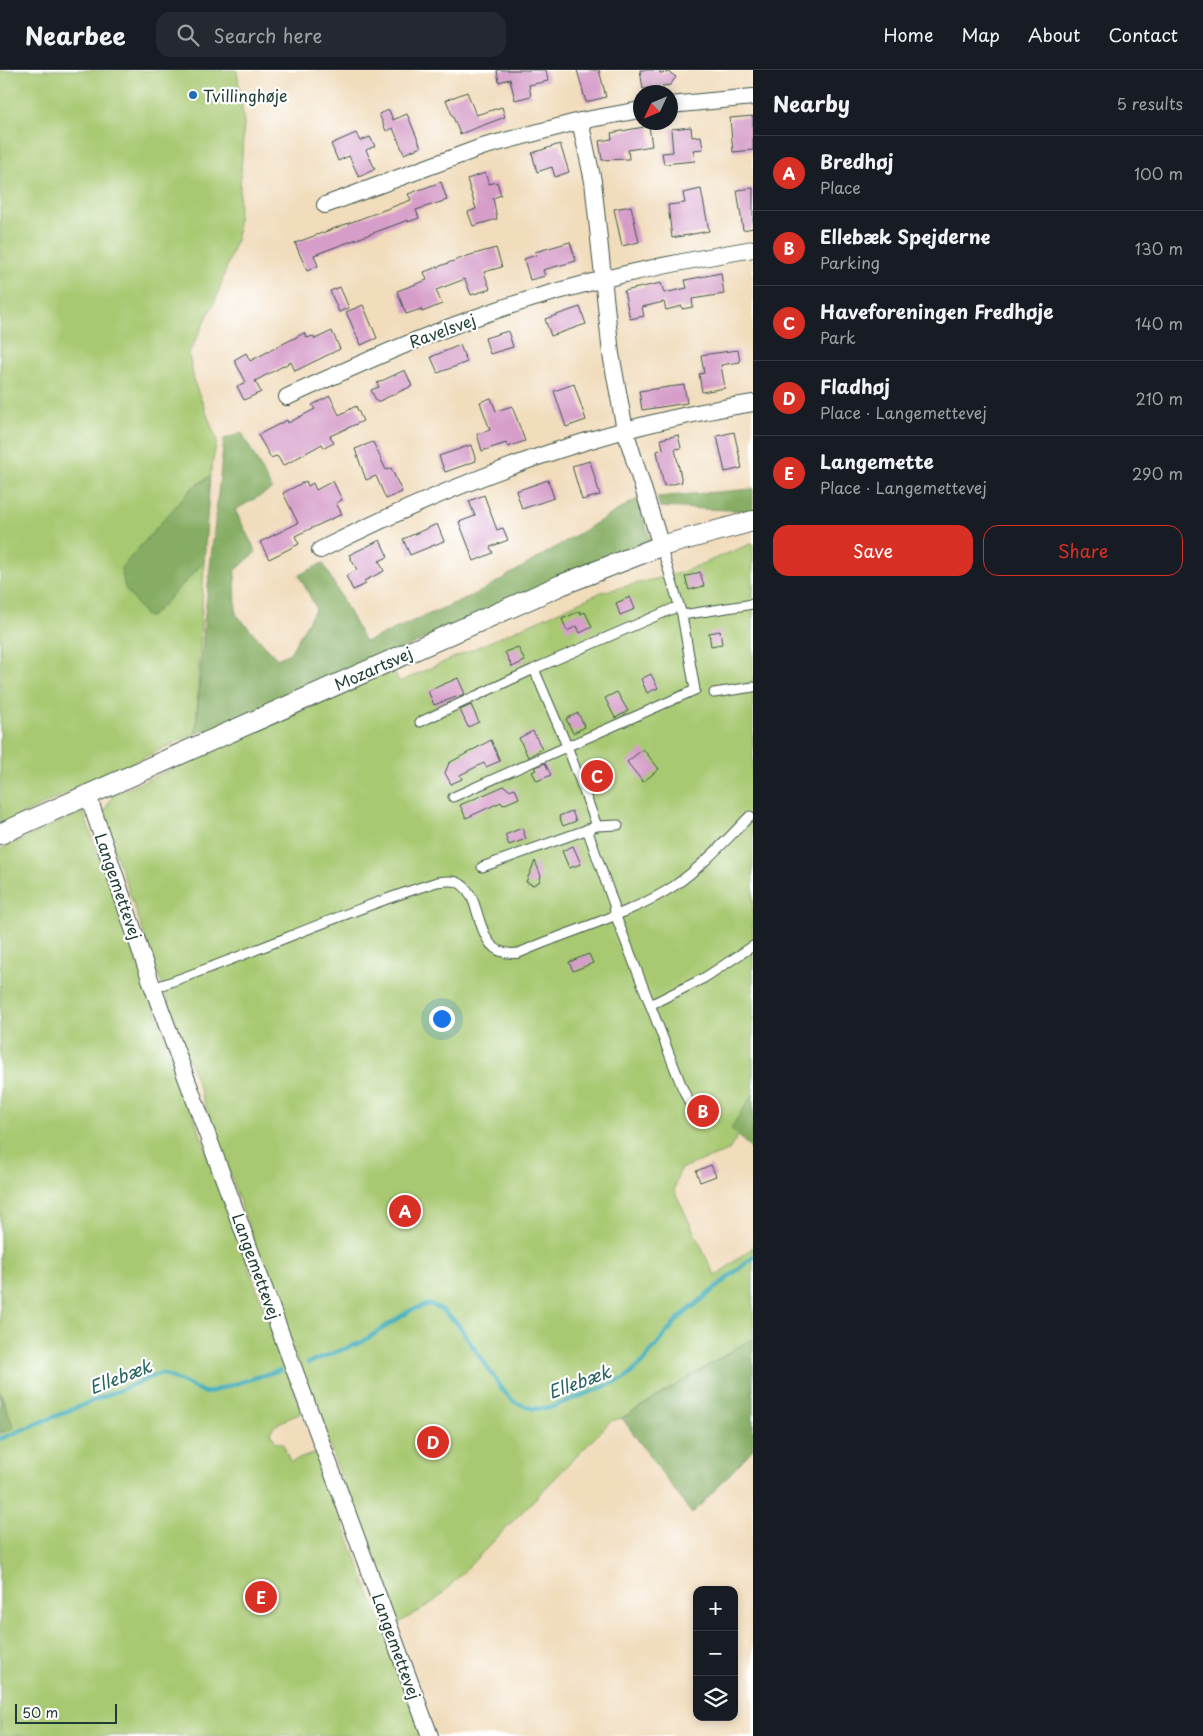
<!DOCTYPE html>
<html lang="en">
<head>
<meta charset="utf-8">
<style>
  body { margin:0; font-family:"Playpen Sans",sans-serif; background:#242831; color:#f1f3f6 }
  .controls { position:absolute; right:15px; bottom:15px; display:grid; overflow:hidden; border-radius:10px; box-shadow:0 2px 8px #0003 }
  .controls button { width:45px; height:45px; display:grid; place-items:center; padding:0; border:0; border-bottom:1px solid #363941; background:#171b24; color:#f1f3f6; font:25px sans-serif }
  .compass { position:absolute; left:633px; top:15px; width:45px; height:45px; border-radius:50%; background:#171b24; box-shadow:0 2px 8px #0003; rotate:226deg }
  .scale { position:absolute; left:15px; bottom:12px; width:102px; box-sizing:border-box; padding-left:5px; border:2px solid #1f3d34; border-top:0; font-size:14px; line-height:18px; white-space:nowrap; color:#1f3d34; -webkit-text-stroke:4px #fff; paint-order:stroke }
  .you { position:absolute; left:441px; top:948px; width:18px; height:18px; margin:-12px; border:4px solid #fff; border-radius:50%; background:#1a73e8; box-shadow:0 0 0 8px #1a73e833 }
  .badge { display:grid; place-items:center; width:32px; height:32px; border-radius:50%; background:#d93025; color:#fff; font-size:16px; font-weight:700 }
  .pin { position:absolute; translate:-50% -50%; border:2px solid #fff; box-shadow:0 1px 5px #0006 }
  .list { margin:0; padding:0; list-style:none }
  h2 { display:flex; justify-content:space-between; align-items:center; height:65px; margin:0; padding:0 20px; font-size:21px }
  h2 small { font-size:16px; font-weight:400; color:#9ea1a6 }
  .list li { display:grid; grid-template-columns:32px 1fr auto; gap:15px; align-items:center; box-sizing:border-box; height:75px; padding:0 20px; border-top:1px solid #363941 }
  .list b { display:block; font-size:19px; white-space:nowrap }
  .list p { margin:0; font-size:16px; white-space:nowrap; color:#9ea1a6 }
  .list em { font-size:16px; font-style:normal; color:#9ea1a6 }
  .actions { display:flex; gap:10px; padding:15px 20px }
  .actions a { flex:1; padding:11px 0; border:1px solid #d93025; border-radius:15px; text-align:center; font-size:18px; color:#d93025 }
  .actions .main { background:#d93025; color:#fff }
  .icon { flex:none; width:28px; height:28px; fill:none; stroke:currentColor; stroke-width:2; stroke-linecap:round; stroke-linejoin:round }
  .map { position:relative; flex:none; width:753px; height:1666px; overflow:hidden }
  header { display:flex; align-items:center; gap:30px; box-sizing:border-box; height:70px; padding:0 25px; background:#171b24; border-bottom:1px solid #363941 }
  header strong { font-size:24px }
  nav { display:flex; gap:28px; margin-inline-start:auto; font-size:18px }
  .search { width:350px; height:45px; background:#242831; display:flex; align-items:center; gap:12px; box-sizing:border-box; padding:0 18px; border-radius:15px; color:#9ea1a6; font-size:19px }
  main { display:flex }
  aside { flex:1; background:#171b24 }
  .map>svg:first-child { display:block }
  .green { fill:#a8c972; stroke:#648353 }
  .forest { fill:#86ad64; stroke:#52754c }
  .lines { fill:none; stroke-linecap:round; stroke-linejoin:round }
  .stream { stroke:#39aab6; stroke-width:4.5 }
  .building { fill:#d69dc9 }
  .service-casing { stroke:#3e5548; stroke-width:11 }
  .minor-casing { stroke:#3e5548; stroke-width:18 }
  .tertiary-casing { stroke:#3e5548; stroke-width:22 }
  .service { stroke:#fff; stroke-width:9 }
  .minor { stroke:#fff; stroke-width:16 }
  .tertiary { stroke:#fff; stroke-width:20 }
  .poi-dot { fill:#1f6fb2; stroke:#fff; stroke-width:2 }
  .labels { text-anchor:middle; dominant-baseline:central; stroke-width:4.5; stroke-linejoin:round; paint-order:stroke }
  .poi-label { font-size:16px; fill:#1f3d34; stroke:#fff; text-anchor:start }
  .street-label { font-size:16px; fill:#1f3d34; stroke:#fff }
  .water-label { font-size:18px; font-style:italic; fill:#286362; stroke:#fff }
</style>
</head>
<body>
<header>
<strong>Nearbee</strong>
<div class="search"><svg class="icon" aria-label="search" viewBox="0 0 24 24"><circle cx="10" cy="10" r="6"/><path d="M15 15l6 6"/></svg>Search here</div>
<nav><a>Home</a><a>Map</a><a>About</a><a>Contact</a></nav>
</header>
<main>
<div class="map">
<svg width="753" height="1666" viewBox="0 0 753 1666">
  <rect width="100%" height="100%" fill="#fff"/>
  <filter id="ink" filterUnits="userSpaceOnUse"><feTurbulence type="fractalNoise" baseFrequency=".02" numOctaves="2"/><feDisplacementMap in="SourceGraphic" scale="10" xChannelSelector="R" yChannelSelector="G"/><feConvolveMatrix kernelMatrix="1 2 1 2 8 2 1 2 1" color-interpolation-filters="sRGB"/></filter>
  <filter id="wash" filterUnits="userSpaceOnUse"><feTurbulence type="fractalNoise" baseFrequency=".0096" numOctaves="4" result="noise"/><feDisplacementMap in="SourceGraphic" scale="20" xChannelSelector="R" yChannelSelector="G"/><feGaussianBlur stdDeviation="1.12" result="paint"/><feColorMatrix in="noise" values="0 0 0 0 0 0 0 0 0 0 0 0 0 0 0 0 0 1.4 0 .05"/><feComposite in="paint" operator="in"/></filter>
  <g filter="url(#wash)">
    <rect width="100%" height="100%" fill="#f1dcbb"/>
    <path class="green" d="M0,0H237L244,53L237,167L216,229L189,283L194,312L217,370L210,406L191,419L151,547L204,492L196,663L0,755Z
      M753,473V1044L728,1081L680,1099L674,1120L715,1206L753,1177V1268L622,1348L611,1351L435,1531L397,1554L285,1259L102,746L113,725L393,600L399,612L602,522L680,503Z
      M83,742L302,1343C291,1348 275,1351 270,1363L276,1372L283,1374L290,1392L316,1383L424,1666H0V779Z"/>
    <path class="forest" d="M242,363L272,419L235,440L256,482L235,501L236,544L277,589L290,583L316,538L299,505L323,493L365,572L480,522L637,429L651,471L231,653L196,663L204,553L224,369Z
      M210,406L204,492L151,547L146,546L125,518L121,498L191,419Z
      M753,419V441L660,437L657,427Z
      M753,1024V1081L731,1058Z
      M753,1268V1379L692,1444L622,1348Z
      M0,1321L14,1358L0,1363Z"/>
    <g class="lines">
      <path class="stream" d="M308,1293L362,1272L411,1240L429,1234L441,1239L458,1254L502,1319L514,1332L534,1339L552,1337L624,1309L640,1295L678,1249L753,1187
        M0,1369L161,1303L206,1323L280,1300"/>
    </g>
    <g id="blocks">
      <path class="building" d="M497,0H546L548,11L529,15L531,26L515,30L510,9L499,12Z
        M577,0H599L606,27L586,32Z
        M640,0H660V3L669,2L676,7L670,15L643,19Z
        M467,22L476,45L502,37L505,47L460,64L446,30Z
        M389,40L393,50L407,44L421,77L404,84L393,58L386,61L379,44Z
        M753,46V80L733,82L730,48Z
        M649,56L652,76L628,80L629,89L602,90L599,71L612,69L611,63Z
        M691,57L692,67L701,66L703,79L693,80L695,91L664,94L662,83L673,82L671,59Z
        M356,63L360,71L370,67L375,76L366,80L375,99L359,107L349,86L338,91L331,74Z
        M560,74L569,102L555,107L552,97L537,102L532,83Z
        M485,103L489,114L497,112L501,125L493,128L497,149L473,156L468,142L476,139L467,109Z
        M441,112L447,130L416,140L419,148L408,152V150L314,185L318,196L307,201L295,173L411,130L408,124Z
        M753,118V158L743,160L737,120Z
        M701,119L709,161L672,168L668,135L685,133L683,123Z
        M631,136L639,172L622,176L614,139Z
        M570,172L576,191L543,200L545,206L530,210L524,189L536,185L535,182Z
        M496,178L502,197L484,202L490,219L471,225L465,209L436,220L442,234L422,242L421,239L406,244L397,221L427,210L424,202L467,186Z
        M721,203L724,224L692,229L693,237L682,239V236L666,240L664,232L642,237L644,246L630,249L624,221L661,213L664,223L687,218L685,210Z
        M340,217L349,238L339,242L330,221Z
        M363,235L377,268L361,275L346,242Z
        M580,237L586,254L551,266L545,249Z
        M332,261L340,279L295,301L291,292L255,311L261,322L244,330L237,316L246,312L234,290L246,283L250,291L304,263L307,268L313,266L315,269Z
        M508,261L513,277L490,284L485,268Z
        M460,275L467,292L438,303L431,287Z
        M738,280L740,292L721,295L725,318L702,322L699,304L704,303L701,285Z
        M405,300L412,316L377,332L371,320L379,317L377,313Z
        M574,314L586,350L566,357L554,321Z
        M684,315L687,333L642,340L639,321Z
        M330,326L339,345L356,336L363,351L330,366L334,373L324,378L322,374L283,396L278,387L276,386L271,388L258,365L287,350L288,353L315,339L312,335Z
        M491,328L496,341L512,336L525,371L508,377L506,373L482,381L477,364L490,360L480,332Z
        M734,362L742,398L725,402L717,366Z
        M678,365L681,378L675,379L682,412L664,416L657,381L663,379L661,369Z
        M373,372L386,400L391,398L402,422L386,429L376,406L366,410L355,379Z
        M471,375L476,391L445,402L439,386Z
        M590,391L600,425L582,430L572,396Z
        M548,410L554,428L522,439L516,421Z
        M306,411L308,416L313,413L316,420L333,411L342,430L336,433L342,444L295,466L299,474L269,489L260,472L298,453L283,423Z
        M484,425L497,460L503,458L508,470L490,477L493,483L474,491L459,452L475,446L469,431Z
        M437,454L444,471L410,485L403,469Z
        M380,470L388,487L379,491L384,501L364,511L366,514L353,520L346,506L357,500L349,485Z
        M700,502L704,516L689,520L685,507Z
        M630,527L635,539L620,545L616,533Z
        M580,541L581,544L585,542L592,557L580,563L577,556L567,561L562,549Z
        M720,561L722,574L711,576L709,563Z
        M518,577L525,591L512,597L505,582Z
        M651,604L658,618L647,623L641,609Z
        M458,608L465,624L434,635L428,621Z
        M617,622L628,641L615,648L605,628Z
        M471,635L479,652L468,657L460,640Z
        M578,643L585,657L573,663L566,649Z
        M533,661L542,679L528,687L519,668Z
        M491,670L500,691L486,697L484,693L460,705L462,709L451,714L445,703L449,693Z
        M643,679L659,699L643,712L627,692Z
        M545,693L551,705L537,711L532,702L536,700L534,698Z
        M504,716L509,720L515,718L519,728L503,735L501,732L466,748L460,735Z
        M572,741L576,751L563,756L559,746Z
        M522,758L526,769L509,775L505,765Z
        M573,776L581,794L569,798L562,781Z
        M535,791L541,806L539,812L533,815L526,812Z
        M589,884L593,893L573,901L569,892Z
        M711,1095L716,1106L700,1112L696,1101Z"/>
    </g>
  </g>
  <g filter="url(#ink)">
    <use href="#blocks" fill-opacity="0" stroke="#3e5548" stroke-width="1"/>
    <g class="lines">
      <g class="service-casing">
        <path id="service" d="M682,545L753,534
          M714,623L753,617
          M420,652L534,599
          M453,727L695,620L682,545L661,476
          M597,756L618,755
          M587,759L614,835L615,844L682,1017L695,1045
          M482,797L597,756L567,676L534,599L679,536
          M153,918C249,886 341,842 437,812C444,811 451,810 457,812C487,824 470,890 519,883C568,861 630,845 674,816C703,796 726,770 750,746
          M650,935L704,908L753,876"/>
      </g>
      <g class="minor-casing">
        <path id="minor" d="M670,35L753,27
          M580,51L593,111L611,284L625,360L661,476
          M325,135L482,77L580,51L640,40
          M287,327C355,296 423,265 494,241C578,212 666,194 753,179
          M320,480C459,410 599,357 753,333
          M88,725L153,918L430,1666"/>
      </g>
      <g class="tertiary-casing">
        <path id="tertiary" d="M0,764L561,515L661,476L753,451"/>
      </g>
      <use href="#service" class="service"/>
      <use href="#minor" class="minor"/>
      <use href="#tertiary" class="tertiary"/>
    </g>
  </g>
  <circle class="poi-dot" cx="193" cy="25" r="5"/>
  <g class="labels">
    <g class="poi-label">
      <text x="203" y="25">Tvillinghøje</text>
    </g>
    <g class="street-label">
      <text transform="translate(442 260) rotate(-20)">Ravelsvej</text>
      <text transform="translate(373 598) rotate(-24)">Mozartsvej</text>
      <text transform="translate(119 816) rotate(71)">Langemettevej</text>
      <text transform="translate(257 1196) rotate(70)">Langemettevej</text>
      <text transform="translate(397 1576) rotate(70)">Langemettevej</text>
    </g>
    <g class="water-label">
      <text transform="translate(120 1306) rotate(-21)">Ellebæk</text>
      <text transform="translate(579 1311) rotate(-20)">Ellebæk</text>
    </g>
  </g>
</svg>
<div class="controls">
<button>+</button>
<button>−</button>
<button><svg class="icon" aria-label="layers" viewBox="0 0 24 24"><path d="M12 4l9 5-9 5-9-5zM3 14l9 5 9-5"/></svg></button>
</div>
<svg class="compass" viewBox="-18 -18 36 36"><path d="M0-13l5 13h-10z" fill="#e53935"/><path d="M0 13l5-13h-10z" fill="#9ea1a6"/></svg>
<div class="scale">50 m</div>
<div class="you"></div>
<div class="pin badge" style="left:405px;top:1141px">A</div>
<div class="pin badge" style="left:703px;top:1041px">B</div>
<div class="pin badge" style="left:597px;top:706px">C</div>
<div class="pin badge" style="left:433px;top:1372px">D</div>
<div class="pin badge" style="left:261px;top:1527px">E</div>
</div>
<aside>
<h2>Nearby<small>5 results</small></h2>
<ul class="list">
<li><span class="badge">A</span><div><b>Bredhøj</b><p>Place</p></div><em>100 m</em></li>
<li><span class="badge">B</span><div><b>Ellebæk Spejderne</b><p>Parking</p></div><em>130 m</em></li>
<li><span class="badge">C</span><div><b>Haveforeningen Fredhøje</b><p>Park</p></div><em>140 m</em></li>
<li><span class="badge">D</span><div><b>Fladhøj</b><p>Place · Langemettevej</p></div><em>210 m</em></li>
<li><span class="badge">E</span><div><b>Langemette</b><p>Place · Langemettevej</p></div><em>290 m</em></li>
</ul>
<div class="actions"><a class="main">Save</a><a>Share</a></div>
</aside>
</main>
</body>
</html>
